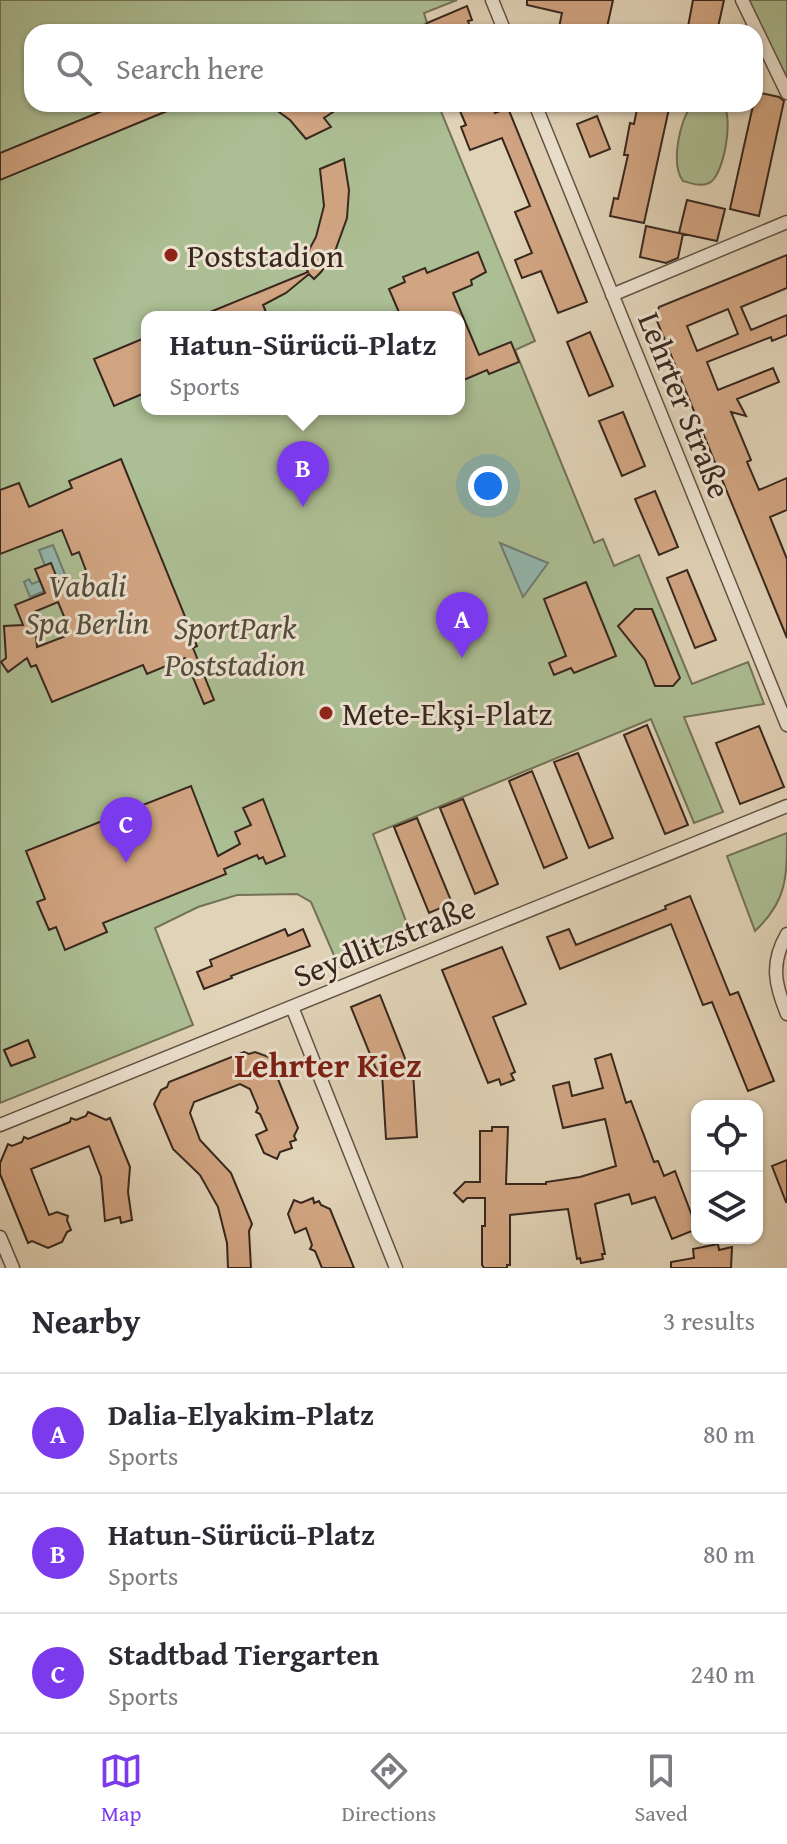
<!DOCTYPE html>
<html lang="en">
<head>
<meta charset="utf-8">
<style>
  body { margin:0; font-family:"Gentium Book Plus",serif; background:#f2f2f3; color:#2b2b33 }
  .controls { position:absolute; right:24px; bottom:24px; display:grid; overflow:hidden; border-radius:16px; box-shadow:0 2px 6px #0004 }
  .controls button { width:72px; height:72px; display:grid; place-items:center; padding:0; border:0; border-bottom:2px solid #e1e1e2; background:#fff; color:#2b2b33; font:40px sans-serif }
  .you { position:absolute; left:488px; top:486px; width:28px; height:28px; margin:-20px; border:6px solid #fff; border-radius:50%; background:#1a73e8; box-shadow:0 0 0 12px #1a73e833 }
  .badge { display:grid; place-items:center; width:52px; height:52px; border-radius:50%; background:#7c3aed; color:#fff; font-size:26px; font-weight:700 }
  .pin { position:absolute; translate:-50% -66px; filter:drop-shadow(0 2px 4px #0008) }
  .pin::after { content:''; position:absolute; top:42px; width:28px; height:24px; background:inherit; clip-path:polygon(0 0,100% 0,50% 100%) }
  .popup { position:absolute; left:141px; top:311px; width:324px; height:104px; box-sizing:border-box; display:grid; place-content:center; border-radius:16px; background:#fff; filter:drop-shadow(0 2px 6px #0005); font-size:26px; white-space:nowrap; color:#7c7c81 }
  .popup b { font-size:30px; color:#2b2b33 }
  .popup::after { content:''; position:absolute; left:50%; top:100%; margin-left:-16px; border:16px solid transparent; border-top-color:#fff }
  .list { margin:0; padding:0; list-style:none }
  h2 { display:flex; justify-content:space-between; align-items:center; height:104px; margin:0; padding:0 32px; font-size:34px }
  h2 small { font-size:26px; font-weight:400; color:#7c7c81 }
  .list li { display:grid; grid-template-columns:52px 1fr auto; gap:24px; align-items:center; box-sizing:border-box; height:120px; padding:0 32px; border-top:2px solid #e1e1e2 }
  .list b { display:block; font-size:30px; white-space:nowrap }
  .list p { margin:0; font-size:26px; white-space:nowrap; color:#7c7c81 }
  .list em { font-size:26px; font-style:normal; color:#7c7c81 }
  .icon { flex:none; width:44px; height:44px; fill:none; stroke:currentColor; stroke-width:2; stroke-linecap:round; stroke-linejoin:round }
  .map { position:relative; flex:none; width:787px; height:1268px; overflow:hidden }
  .search { position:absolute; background:#fff; box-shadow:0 2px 6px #0004; left:24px; right:24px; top:24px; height:88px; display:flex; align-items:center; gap:20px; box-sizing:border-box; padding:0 28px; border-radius:24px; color:#7c7c81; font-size:30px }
  .sheet { height:464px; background:#fff }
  nav { display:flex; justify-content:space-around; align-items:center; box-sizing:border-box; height:112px; border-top:2px solid #e1e1e2; background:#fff; font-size:22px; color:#7c7c81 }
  nav a { display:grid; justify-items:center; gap:4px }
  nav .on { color:#7c3aed }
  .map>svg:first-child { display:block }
  .green { fill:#acbe93; stroke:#727258; stroke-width:2; fill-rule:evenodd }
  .water { fill:#94b8af; stroke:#6f7e75; stroke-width:2 }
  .building { fill:#d2a582; stroke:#37271e; stroke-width:2; fill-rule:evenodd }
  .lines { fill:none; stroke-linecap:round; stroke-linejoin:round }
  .street-casing { stroke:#625244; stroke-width:15 }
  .street { stroke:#ece2d0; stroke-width:12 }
  .poi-dot { fill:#8f2418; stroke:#ece2d0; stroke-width:3 }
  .labels { text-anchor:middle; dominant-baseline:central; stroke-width:6; stroke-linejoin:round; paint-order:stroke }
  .poi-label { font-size:32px; fill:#37271e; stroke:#ece2d0; text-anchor:start }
  .street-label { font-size:32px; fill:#37271e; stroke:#ece2d0 }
  .park-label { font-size:32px; font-style:italic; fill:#544d3b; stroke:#ece2d0 }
  .neighbourhood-label { font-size:34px; font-weight:bold; fill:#7a1f14; stroke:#ece2d0 }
</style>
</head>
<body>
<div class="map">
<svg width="787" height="1268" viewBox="0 0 787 1268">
  <rect width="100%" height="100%" fill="#e1d3b7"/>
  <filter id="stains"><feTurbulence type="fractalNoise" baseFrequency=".0025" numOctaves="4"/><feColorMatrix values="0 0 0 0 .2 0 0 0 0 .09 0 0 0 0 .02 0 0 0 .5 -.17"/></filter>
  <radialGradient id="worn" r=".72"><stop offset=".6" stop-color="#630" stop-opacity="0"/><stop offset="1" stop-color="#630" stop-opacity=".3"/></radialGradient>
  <path class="green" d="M0,0H457L424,13L427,23L410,32H32V104H438L535,341L515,350L594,543L603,539L614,566L639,555L692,684L748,662L764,704L684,717L723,812L694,823L651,719L373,834L412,937L339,967L311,902L297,894L237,895L198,907L155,928L193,1025L0,1103ZM147,317H459V409H147Z
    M747,0H787V80Z
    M723,104C734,117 724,176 709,183C701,187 691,183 683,181C670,163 680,121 692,104Z
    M787,833C787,878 787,901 755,931L727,856Z"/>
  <path class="water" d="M500,543L548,563L523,597Z
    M53,545L68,582L59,589L57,586L30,597L24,582L29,579L32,584L49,577L39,550Z"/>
  <path class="building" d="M527,0H613L606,32H558L562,13L527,5Z
    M693,0H724L717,32H687Z
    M467,6L472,20L468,21L472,32H431L427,23Z
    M756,92L779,97L784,101L759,216L730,209Z
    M119,104H184L0,180V153Z
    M268,104H345L324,118L331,127L306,139L290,120Z
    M457,104H491L495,113L508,108L587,302L558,313L541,271L522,278L515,260L532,253L515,212L530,206L502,138L470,150L461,127L466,125Z
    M638,104H670L644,223L610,216L614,198L618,199L628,155H624L630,123L634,124Z
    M597,116L610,149L590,157L577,124Z
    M344,159L349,190L347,218L334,254L321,272L314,279L309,274L286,293L263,305L268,317H198L308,272L303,261L316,237L324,206L320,169Z
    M687,200L725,209L717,241L679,233Z
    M646,226L683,234L678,258L666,263L640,257Z
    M478,252L486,272L471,280L472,285L453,293L479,355L511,342L519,362L489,374L487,370L459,382V317H401L389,289L405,282L403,277L425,268L427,273Z
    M787,255V288L741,307L751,330L787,315V335L772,341L771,337L707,362L718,390L773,368L779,382L737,399L746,416L731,412L751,460L747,462L759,490L787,478V510L770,517L787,559V638L655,316L659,307ZM728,309L738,334L697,351L687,326Z
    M590,332L613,386L589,396L567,342Z
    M147,337V392L114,406L94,359Z
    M623,412L645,466L622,476L599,421Z
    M121,459L197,646L193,648L214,700L204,704L185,658L147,674L143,665L52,702L36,665L31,667L27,658L8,672L1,662L6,658L4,626L23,625L15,605L45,593L35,569L51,563L61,588L66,586L70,598L88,576L79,552L72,555L62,530L0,554V490L19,483L29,507L72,488L69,481ZM58,602L68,626L63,628L66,636L37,647L34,612Z
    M655,491L678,547L659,555L635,499Z
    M687,570L716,640L695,648L667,578Z
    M586,582L616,656L574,673L571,668L554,675L549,663L566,656L544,599Z
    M635,609H652L680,678L673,686H655L645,660L618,626Z
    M647,725L688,825L665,834L624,735Z
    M759,726L784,787L740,804L716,743Z
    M578,753L613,838L589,848L554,762Z
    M532,771L567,858L544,868L509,781Z
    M191,786L218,856L240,844L235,832L251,825L243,808L263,799L285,856L266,864L263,857L259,859L257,855L224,869L226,874L103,923L107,932L65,950L56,927L49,930L37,902L45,899L26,851Z
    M463,799L498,884L475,894L440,808Z
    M417,818L452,903L429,913L394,827Z
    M690,896L730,995L738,992L774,1081L748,1091L712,1002L703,1005L671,924L560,969L547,937L569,929L576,945L666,909L665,906Z
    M285,929L288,936L303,929L310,946L231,976L232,978L204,989L197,972L212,966L210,960Z
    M502,947L526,1004L493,1017L515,1072L511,1074L514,1080L501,1085L499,1079L488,1083L442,970Z
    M380,995L410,1071H413L417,1137L386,1139L382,1073L378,1074L351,1007Z
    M28,1040L35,1057L11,1066L4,1050Z
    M244,1052L249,1054L255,1052L269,1057L298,1128L294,1136L296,1140L290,1142L292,1148L280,1152L277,1159L264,1153L256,1135L267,1130L260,1114L256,1112L258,1108L250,1089L240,1084L194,1102L190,1113L200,1140L231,1173L252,1224L249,1231L251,1268H228L227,1243L218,1207L200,1175L173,1149L154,1104L161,1090L167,1087L169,1082Z
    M611,1054L626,1103L631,1101L654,1162L658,1161L664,1176L675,1171L697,1229L672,1239L655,1197L632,1204L629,1194L595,1204L605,1254H602L603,1259L581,1263L580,1258L577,1259L568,1209L510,1215V1265H507V1268H484L482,1265V1226H485V1198H467L463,1202L454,1193L465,1182H480V1131H492V1127H508L506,1184H546V1182L580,1177L616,1166L605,1119L563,1128L553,1086L569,1082L572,1096L603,1088L595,1059Z
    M88,1112L106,1120L110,1118L130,1167L128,1192L132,1220L121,1223L120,1217L105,1221L101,1177L89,1146L31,1169L49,1215L57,1212L68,1216L67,1220L71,1230L67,1232L62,1242L48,1248L32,1241L28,1243L0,1174V1163L8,1144L12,1146L22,1142L24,1137L28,1139L70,1122L71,1118L76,1120L86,1116Z
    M787,1160V1202H786L772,1166Z
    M313,1198L314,1203L319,1201L321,1205L330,1209L354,1268H322L315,1251L310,1249L312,1245L306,1228L295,1233L288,1214L294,1200L301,1203Z
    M718,1244L719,1250L732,1247L731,1268H671V1262L694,1258L693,1249Z"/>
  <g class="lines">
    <g class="street-casing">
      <path id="street" d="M492,0L505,32
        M742,0L787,93
        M535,104L787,725
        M612,295L787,222
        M787,934C770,963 775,985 787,1014
        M292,1007L396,1268
        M0,1125L787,806
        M0,1237L13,1268"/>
    </g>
    <use href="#street" class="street"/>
  </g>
  <g class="poi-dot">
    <circle cx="171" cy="255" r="8"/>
    <circle cx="326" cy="713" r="8"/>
  </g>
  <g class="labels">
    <g class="poi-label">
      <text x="187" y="255">Poststadion</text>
      <text x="342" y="713">Mete-Ekşi-Platz</text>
    </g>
    <g class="street-label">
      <text transform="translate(685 405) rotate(68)">Lehrter Straße</text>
      <text transform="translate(384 941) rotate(-22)">Seydlitzstraße</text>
    </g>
    <g class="park-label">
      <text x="87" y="585">Vabali<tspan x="87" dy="37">Spa Berlin</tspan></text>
      <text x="235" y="627">SportPark<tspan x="235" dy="37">Poststadion</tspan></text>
    </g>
    <g class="neighbourhood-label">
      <text x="328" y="1064">Lehrter Kiez</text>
    </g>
  </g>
  <rect width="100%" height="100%" filter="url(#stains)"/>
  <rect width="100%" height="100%" fill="url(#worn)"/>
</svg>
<div class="controls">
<button><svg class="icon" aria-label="locate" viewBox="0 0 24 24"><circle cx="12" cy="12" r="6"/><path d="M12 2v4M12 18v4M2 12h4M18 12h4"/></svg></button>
<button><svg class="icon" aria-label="layers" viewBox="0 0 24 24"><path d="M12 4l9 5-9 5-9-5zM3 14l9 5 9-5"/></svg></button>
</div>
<div class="you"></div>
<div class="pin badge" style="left:462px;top:658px">A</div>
<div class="pin badge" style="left:303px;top:507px">B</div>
<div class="popup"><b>Hatun-Sürücü-Platz</b>Sports</div>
<div class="pin badge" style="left:126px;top:863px">C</div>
<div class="search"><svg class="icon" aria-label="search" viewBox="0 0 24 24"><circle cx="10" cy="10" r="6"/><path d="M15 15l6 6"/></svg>Search here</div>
</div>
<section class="sheet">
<h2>Nearby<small>3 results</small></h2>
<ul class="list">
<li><span class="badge">A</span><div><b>Dalia-Elyakim-Platz</b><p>Sports</p></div><em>80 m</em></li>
<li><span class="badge">B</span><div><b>Hatun-Sürücü-Platz</b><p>Sports</p></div><em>80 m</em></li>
<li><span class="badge">C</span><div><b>Stadtbad Tiergarten</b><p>Sports</p></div><em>240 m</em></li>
</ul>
</section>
<nav>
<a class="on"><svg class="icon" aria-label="map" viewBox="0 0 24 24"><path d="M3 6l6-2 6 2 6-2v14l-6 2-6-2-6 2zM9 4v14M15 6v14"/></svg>Map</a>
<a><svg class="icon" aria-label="directions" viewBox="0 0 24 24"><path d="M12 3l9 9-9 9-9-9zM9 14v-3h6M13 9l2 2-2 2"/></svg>Directions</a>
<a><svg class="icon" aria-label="saved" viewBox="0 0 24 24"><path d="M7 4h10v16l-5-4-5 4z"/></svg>Saved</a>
</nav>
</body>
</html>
